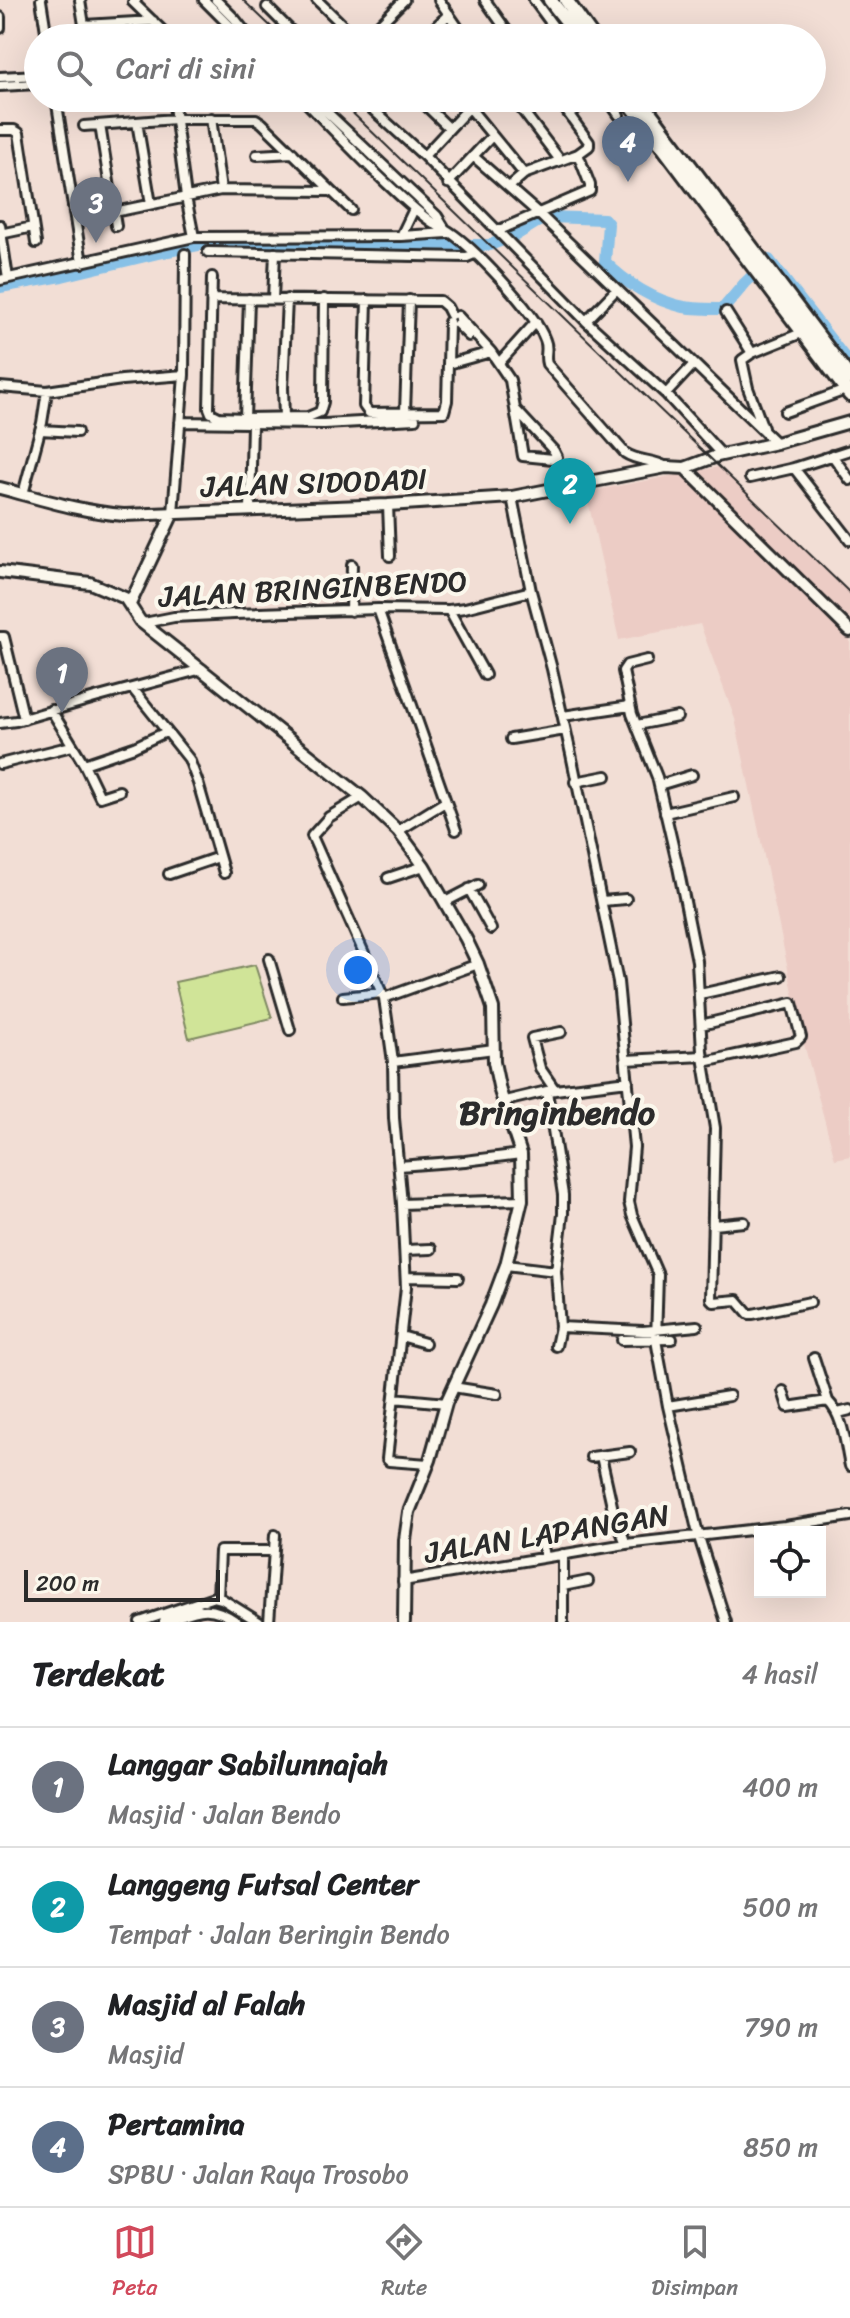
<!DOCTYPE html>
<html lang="id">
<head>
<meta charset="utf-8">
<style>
  body { margin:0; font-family:Sriracha,sans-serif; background:#f6f6f6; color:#202124 }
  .controls { position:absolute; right:24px; bottom:24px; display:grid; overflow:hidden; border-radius:0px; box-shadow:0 8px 32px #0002 }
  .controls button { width:72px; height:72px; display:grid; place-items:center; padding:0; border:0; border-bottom:2px solid #e0e0e0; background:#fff; color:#202124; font:40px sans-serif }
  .scale { position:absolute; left:24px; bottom:20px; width:196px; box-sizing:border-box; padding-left:8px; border:4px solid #2b2b2b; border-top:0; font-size:22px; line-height:28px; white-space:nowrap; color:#2b2b2b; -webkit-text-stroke:6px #fbf7ec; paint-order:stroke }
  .you { position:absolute; left:358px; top:970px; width:28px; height:28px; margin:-20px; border:6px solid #fff; border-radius:50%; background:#1a73e8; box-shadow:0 0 0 12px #1a73e833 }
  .badge { display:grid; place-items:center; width:52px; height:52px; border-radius:50%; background:#d1495b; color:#fff; font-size:26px; font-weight:700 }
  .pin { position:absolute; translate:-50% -66px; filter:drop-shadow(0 2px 4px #0008) }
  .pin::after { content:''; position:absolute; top:42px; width:28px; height:24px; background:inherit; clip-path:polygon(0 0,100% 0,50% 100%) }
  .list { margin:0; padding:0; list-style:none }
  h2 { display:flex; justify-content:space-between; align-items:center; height:104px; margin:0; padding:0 32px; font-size:34px }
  h2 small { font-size:26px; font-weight:400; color:#757577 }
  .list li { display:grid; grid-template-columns:52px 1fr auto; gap:24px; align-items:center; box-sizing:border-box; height:120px; padding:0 32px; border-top:2px solid #e0e0e0 }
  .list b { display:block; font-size:30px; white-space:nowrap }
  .list p { margin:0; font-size:26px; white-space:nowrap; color:#757577 }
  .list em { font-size:26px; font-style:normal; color:#757577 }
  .icon { flex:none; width:44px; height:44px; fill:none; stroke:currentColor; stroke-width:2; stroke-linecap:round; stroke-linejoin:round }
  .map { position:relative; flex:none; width:850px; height:1622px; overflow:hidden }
  .search { position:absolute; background:#fff; box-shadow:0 8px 32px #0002; left:24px; right:24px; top:24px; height:88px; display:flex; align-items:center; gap:20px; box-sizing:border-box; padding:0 28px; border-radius:44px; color:#757577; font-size:30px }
  .sheet { height:584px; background:#fff }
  nav { display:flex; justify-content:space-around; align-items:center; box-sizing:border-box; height:112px; border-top:2px solid #e0e0e0; background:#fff; font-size:22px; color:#757577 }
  nav a { display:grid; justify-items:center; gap:4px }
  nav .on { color:#d1495b }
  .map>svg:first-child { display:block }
  .built { fill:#ecccc5 }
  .green { fill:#d0e498; stroke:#7e8862; stroke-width:2 }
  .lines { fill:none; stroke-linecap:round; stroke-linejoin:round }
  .canal { stroke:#88c1e7; stroke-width:7 }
  .river { stroke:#88c1e7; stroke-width:12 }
  .minor-casing { stroke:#2b2b2b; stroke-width:14 }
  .tertiary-casing { stroke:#2b2b2b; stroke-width:16 }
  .trunk-casing { stroke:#2b2b2b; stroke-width:18 }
  .minor { stroke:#fbf7ec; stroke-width:8 }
  .tertiary { stroke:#fbf7ec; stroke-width:10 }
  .trunk { stroke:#fbf7ec; stroke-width:12 }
  .rail { stroke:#2b2b2b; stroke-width:2 }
  .labels { text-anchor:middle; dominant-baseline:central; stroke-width:8; stroke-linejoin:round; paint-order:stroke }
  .street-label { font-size:30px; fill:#2b2b2b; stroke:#fbf7ec }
  .quarter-label { font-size:34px; font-weight:bold; fill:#2b2b2b; stroke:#fbf7ec }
</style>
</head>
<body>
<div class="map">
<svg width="850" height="1622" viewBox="0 0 850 1622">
  <rect width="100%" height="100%" fill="#f2ded5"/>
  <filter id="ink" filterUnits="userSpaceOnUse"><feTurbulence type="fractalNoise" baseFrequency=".0125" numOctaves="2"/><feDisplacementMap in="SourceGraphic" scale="16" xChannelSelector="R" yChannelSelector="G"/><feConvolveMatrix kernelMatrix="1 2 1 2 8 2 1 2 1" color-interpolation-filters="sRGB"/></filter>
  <g filter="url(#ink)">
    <path class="built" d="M718,467L850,594V1156L835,1159L804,1044L735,719L700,624L619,640L586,492Z"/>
    <path class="green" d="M255,965L272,1018L189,1038L175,982Z"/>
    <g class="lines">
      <path class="canal" d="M198,1606L214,1603L233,1608
        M154,1622L168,1617"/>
      <path class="river" d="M0,287L62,276L158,253L203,244L232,242L349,245H490L516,235L537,222L549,217L604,219L608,224L605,262C625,283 655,301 684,307C696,309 710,309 723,309L745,283L769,260L850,365"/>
      <g class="minor-casing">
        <path id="minor" d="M41,0L47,38
          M80,0L84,25L153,21
          M136,0L133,2L167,35
          M204,0L229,25L239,38
          M216,0L235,19L250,38
          M317,0L356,38
          M439,0L465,38
          M485,0L512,38
          M534,0L562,38
          M267,7L298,38
          M0,17V28
          M84,25L86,38
          M366,38L404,0
          M424,38L449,14
          M0,77L38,75
          M0,86L38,84
          M56,98L82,263
          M173,98L186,197L194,237L401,236L414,209
          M302,98C325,121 422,225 445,229L437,216L312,98
          M360,98L424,156L586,321L666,394L722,455
          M418,98L449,128
          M513,98L560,160
          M607,98L619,115
          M469,107L524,174
          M569,114L590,98
          M211,118L221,190
          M137,122L151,204
          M100,125L116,226
          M84,126L175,119H256L262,123L351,210
          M0,130H14L19,133L36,243
          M257,155L293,153
          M424,156L478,98
          M473,156L537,212L776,443
          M448,183L492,136
          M509,187L524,174L578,154L589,146V142L557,98
          M114,212L221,190L331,191
          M0,225L8,278
          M445,229C471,244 535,312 545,340C549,349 544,355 547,364L625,453C638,462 654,459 666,467
          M497,231L590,191V185L578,154
          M0,234L33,227
          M401,236L448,233
          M208,252L467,257L474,254
          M212,277L209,408L211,413L219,417L245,418
          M0,280L194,237
          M211,299L440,301L447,307L451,315
          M249,299L245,418L308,417L320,412L323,402L324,299
          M273,299L275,253
          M367,300L364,406L369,413L444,412L447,401L448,364L491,352
          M726,312L752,353
          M458,316L491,352L510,380L515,409L554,451L557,457L553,459L523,456L515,409
          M586,321L616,290
          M457,324L469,336
          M499,363L536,322
          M448,364L449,322
          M0,387L47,391L122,380L184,375
          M666,394L693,365
          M405,412L409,300
          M785,412L846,390
          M284,417L283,388L287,299
          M180,422L324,424L415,419
          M763,428L748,388L742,360L752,353L804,332
          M40,430L77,432
          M832,455L850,480
          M794,468L850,540
          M750,478L794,468L850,450
          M23,494L42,423L47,391
          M512,497L531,591L552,669L571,754L618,982L634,1147L629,1202L632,1215L658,1275L656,1340L668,1406L698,1534L726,1622
          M388,505L390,556
          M250,510L252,424
          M173,513L184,375L185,254
          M378,609L456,830
          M449,610L485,675
          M351,611L352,565
          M144,623L174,617L234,614L378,609L449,610L465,608L531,591
          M0,637H4L24,719
          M647,660L627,665L623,671L632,714L657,777L678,867L697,961L702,1051L715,1128L711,1299L714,1302L737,1300L749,1314H753L810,1302
          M133,689L189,759L198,783L224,873
          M51,710L84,764L100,797L119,791
          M563,716L630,706
          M0,723L16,721L95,698L202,669
          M637,725L677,717
          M511,739L565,730
          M0,764L72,746
          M84,764L134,747L166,732
          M575,782L606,776
          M659,785L692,775
          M362,797L329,817L312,836L384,998L393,1062L394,1118L402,1204L406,1287L387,1459L389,1461L428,1464
          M665,813L734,797
          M398,831L445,802
          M169,874L219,857
          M388,878L424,866
          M469,889L491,929
          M602,901L626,899
          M445,902L478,885
          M269,959L290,1030
          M700,994L781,976
          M343,997L382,993
          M384,998L478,964
          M701,1025L792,1003L801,1037L796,1042L704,1062
          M626,1060L703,1056
          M393,1062L494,1049
          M555,1090L540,1068L532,1038L561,1032
          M547,1091L563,1195V1214L556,1271L560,1327L556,1346
          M505,1101L547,1091L628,1081
          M399,1166L465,1161L521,1154
          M402,1204L522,1200
          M713,1225L744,1222
          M405,1250L431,1249
          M506,1265L556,1271
          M406,1277L458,1278
          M560,1327L643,1331L697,1326
          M401,1336L425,1343
          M622,1340L672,1339
          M814,1358L828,1401
          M453,1387L497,1394
          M783,1391L788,1407L828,1401C844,1417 845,1444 850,1466
          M394,1398L446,1403
          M668,1406L729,1396
          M838,1413L850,1410
          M601,1456L613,1510L626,1544
          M591,1457L630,1452
          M541,1535L545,1557
          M403,1581L626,1544L785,1526L850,1516
          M563,1586L588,1581
          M218,1598L220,1551H273
          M140,1622L214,1597L222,1599L259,1622
          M164,1622C196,1611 207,1601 237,1622
          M269,1622L275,1535
          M563,1622V1554"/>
      </g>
      <g class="tertiary-casing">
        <path id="tertiary" d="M685,468L850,631
          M0,488C42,499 81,512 124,515L388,505L512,497L666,467L685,468L717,456L776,443L850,422
          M0,572L90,583L125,598L140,621L362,797L398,831L424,866L466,939L478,964L493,1008L494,1062L500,1091L521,1154L522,1200L506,1265L491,1305L446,1403L430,1460L409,1512L405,1540L404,1622
          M130,604L173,513"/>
      </g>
      <g class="trunk-casing">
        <path id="trunk" d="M550,0L580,38
          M566,0L593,38
          M626,98L850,395
          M639,98L850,378"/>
      </g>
      <use href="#minor" class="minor"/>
      <use href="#tertiary" class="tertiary"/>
      <use href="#trunk" class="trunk"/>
      <path class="rail" d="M243,0L283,38
        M337,98L850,593"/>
    </g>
  </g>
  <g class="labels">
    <g class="street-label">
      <text transform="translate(314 483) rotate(-2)">JALAN SIDODADI</text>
      <text transform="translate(313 589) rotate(-3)">JALAN BRINGINBENDO</text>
      <text transform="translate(547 1534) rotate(-9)">JALAN LAPANGAN</text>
    </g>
    <g class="quarter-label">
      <text x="557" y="1113">Bringinbendo</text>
    </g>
  </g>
</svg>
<div class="controls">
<button><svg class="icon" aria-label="locate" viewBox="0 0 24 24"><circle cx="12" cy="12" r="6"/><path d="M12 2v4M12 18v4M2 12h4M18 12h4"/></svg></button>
</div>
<div class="scale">200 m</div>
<div class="you"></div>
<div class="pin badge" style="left:62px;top:713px;background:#6b7280">1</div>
<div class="pin badge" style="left:570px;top:524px;background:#0f9aa8">2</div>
<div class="pin badge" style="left:96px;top:243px;background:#6b7280">3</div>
<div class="pin badge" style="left:628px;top:182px;background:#5c6f8a">4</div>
<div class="search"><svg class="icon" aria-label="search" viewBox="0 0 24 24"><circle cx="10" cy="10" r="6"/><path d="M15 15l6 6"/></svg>Cari di sini</div>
</div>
<section class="sheet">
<h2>Terdekat<small>4 hasil</small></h2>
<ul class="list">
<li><span class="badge" style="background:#6b7280">1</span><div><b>Langgar Sabilunnajah</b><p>Masjid · Jalan Bendo</p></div><em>400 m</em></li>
<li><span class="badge" style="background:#0f9aa8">2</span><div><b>Langgeng Futsal Center</b><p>Tempat · Jalan Beringin Bendo</p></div><em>500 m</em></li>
<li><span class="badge" style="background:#6b7280">3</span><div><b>Masjid al Falah</b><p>Masjid</p></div><em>790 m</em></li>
<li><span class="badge" style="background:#5c6f8a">4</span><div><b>Pertamina</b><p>SPBU · Jalan Raya Trosobo</p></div><em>850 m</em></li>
</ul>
</section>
<nav>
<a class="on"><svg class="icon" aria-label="map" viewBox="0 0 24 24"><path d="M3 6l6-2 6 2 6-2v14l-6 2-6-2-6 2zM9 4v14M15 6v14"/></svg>Peta</a>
<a><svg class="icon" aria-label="directions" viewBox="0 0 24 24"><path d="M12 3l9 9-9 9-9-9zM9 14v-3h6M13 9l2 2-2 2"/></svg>Rute</a>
<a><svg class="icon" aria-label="saved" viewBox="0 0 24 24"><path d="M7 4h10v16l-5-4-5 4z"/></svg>Disimpan</a>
</nav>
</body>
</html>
